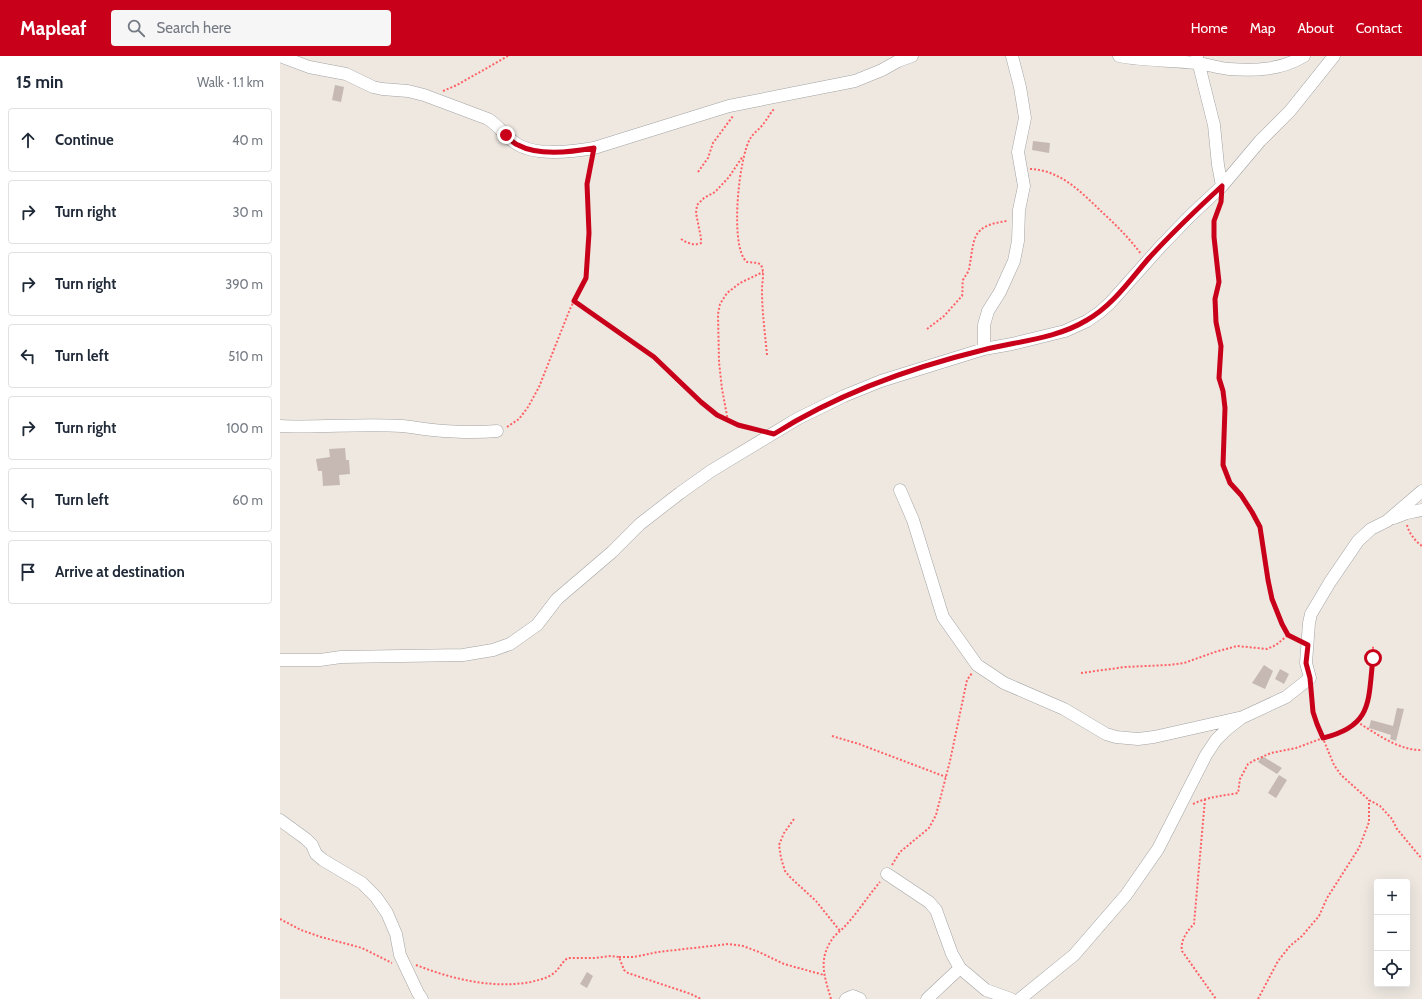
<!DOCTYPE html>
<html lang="en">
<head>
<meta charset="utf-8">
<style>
  body { margin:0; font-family:Cabin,sans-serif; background:#f6f6f7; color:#1f2937 }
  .controls { position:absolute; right:12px; bottom:12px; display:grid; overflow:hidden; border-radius:4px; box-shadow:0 4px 16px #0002 }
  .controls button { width:36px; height:36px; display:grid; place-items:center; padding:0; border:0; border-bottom:1px solid #e0e1e3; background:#fff; color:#1f2937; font:20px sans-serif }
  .stop { position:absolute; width:12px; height:12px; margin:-9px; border:3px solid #c8001a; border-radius:50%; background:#fff }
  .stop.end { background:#c8001a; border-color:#fff; box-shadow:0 1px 4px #0008 }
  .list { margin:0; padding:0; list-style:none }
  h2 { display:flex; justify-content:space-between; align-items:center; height:52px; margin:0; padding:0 16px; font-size:17px }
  h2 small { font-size:13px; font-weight:400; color:#747a83 }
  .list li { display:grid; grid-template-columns:26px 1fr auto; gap:12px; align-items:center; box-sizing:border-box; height:64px; margin:0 8px 8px; padding:0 8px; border:1px solid #e0e1e3; border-radius:4px }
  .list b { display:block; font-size:15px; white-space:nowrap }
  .list em { font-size:13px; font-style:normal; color:#747a83 }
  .icon { flex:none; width:22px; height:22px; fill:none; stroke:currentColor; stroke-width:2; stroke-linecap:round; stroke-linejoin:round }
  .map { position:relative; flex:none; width:1142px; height:943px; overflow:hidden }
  header { display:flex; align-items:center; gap:24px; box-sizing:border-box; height:56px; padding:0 20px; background:#c8001a; color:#fff }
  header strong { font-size:19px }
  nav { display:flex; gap:22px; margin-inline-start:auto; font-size:14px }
  .search { width:280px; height:36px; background:#f6f6f7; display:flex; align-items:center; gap:10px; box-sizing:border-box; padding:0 14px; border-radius:4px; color:#747a83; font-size:15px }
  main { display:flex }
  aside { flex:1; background:#fff }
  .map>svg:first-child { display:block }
  .building { fill:#c6b9b4 }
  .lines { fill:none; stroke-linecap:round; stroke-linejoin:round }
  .street-casing { stroke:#a3a3a3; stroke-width:13 }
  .path { stroke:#ff6165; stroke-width:2; stroke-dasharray:2 2; stroke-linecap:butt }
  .street { stroke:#fff; stroke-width:12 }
  .route { stroke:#c8001a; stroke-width:5 }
</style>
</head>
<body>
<header>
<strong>Mapleaf</strong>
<div class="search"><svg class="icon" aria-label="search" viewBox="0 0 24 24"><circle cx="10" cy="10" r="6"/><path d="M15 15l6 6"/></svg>Search here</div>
<nav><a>Home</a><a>Map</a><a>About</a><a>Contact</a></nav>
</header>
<main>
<aside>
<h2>15 min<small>Walk · 1.1 km</small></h2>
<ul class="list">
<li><svg class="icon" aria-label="ahead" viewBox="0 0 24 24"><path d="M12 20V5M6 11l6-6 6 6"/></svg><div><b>Continue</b></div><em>40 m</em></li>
<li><svg class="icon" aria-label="right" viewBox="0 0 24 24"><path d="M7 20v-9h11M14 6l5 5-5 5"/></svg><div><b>Turn right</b></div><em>30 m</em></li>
<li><svg class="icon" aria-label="right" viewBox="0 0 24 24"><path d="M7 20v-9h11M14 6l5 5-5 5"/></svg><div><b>Turn right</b></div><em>390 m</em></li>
<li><svg class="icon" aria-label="left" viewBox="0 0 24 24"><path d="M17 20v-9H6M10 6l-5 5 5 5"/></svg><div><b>Turn left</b></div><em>510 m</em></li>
<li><svg class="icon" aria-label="right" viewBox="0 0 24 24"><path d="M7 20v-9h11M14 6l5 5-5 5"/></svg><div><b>Turn right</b></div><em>100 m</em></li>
<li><svg class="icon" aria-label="left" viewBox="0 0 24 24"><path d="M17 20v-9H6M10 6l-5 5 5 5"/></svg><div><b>Turn left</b></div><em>60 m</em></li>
<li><svg class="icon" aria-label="arrive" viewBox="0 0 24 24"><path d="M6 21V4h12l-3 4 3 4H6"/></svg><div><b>Arrive at destination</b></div></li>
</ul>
</aside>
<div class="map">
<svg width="1142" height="943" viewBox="0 0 1142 943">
  <rect width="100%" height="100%" fill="#eee8e1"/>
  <path class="building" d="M55,29L64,31L61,46L52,44Z
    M753,85L770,87L769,97L752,94Z
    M65,392L66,404H69L70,418L59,419L60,429L43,430L42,415H38L36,403L50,401L49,393Z
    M984,609L993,615L985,633L972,627Z
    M1000,613L1009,618L1004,628L995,623Z
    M1117,652L1124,653L1116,685L1110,683L1111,679L1089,672L1091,664L1113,670Z
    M982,700L1002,712L997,718L978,706Z
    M999,719L1007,724L996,742L988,737Z
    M307,916L313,920L307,932L300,928Z"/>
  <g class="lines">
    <g class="street-casing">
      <path id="street" d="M0,0L29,11L66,18L93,31L102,33L128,35L144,39L208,63C218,69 224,79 234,86C253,101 291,96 314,92L449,50L575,25L602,14L618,5L632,0
        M839,0C864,5 890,4 916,7C927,8 938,12 949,13C976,15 1001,14 1024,0
        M917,1L934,69L938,109L942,130
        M704,293V269L708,255L720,236L734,205L738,185L739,154L744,130L738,96L745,62L740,31L732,0
        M0,370C41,372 82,367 122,370C132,371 143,373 153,374C174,376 195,377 217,375
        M620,434L633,464L663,561L697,609L724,627L784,653L826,678L836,681L858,683L874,681L963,661L1006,641L1030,622L1026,607L1029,567L1031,558L1050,526L1078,485L1091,473L1107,465L1142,435
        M1114,462L1127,457L1142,454
        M0,604H40L61,601L183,599L213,594L230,588L257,569L277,543L332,496L360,468L400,437L431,415L517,363L564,340L601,325L704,293L732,288L785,275L807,265L820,256L830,247L881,190L910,160L942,130L980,85L1010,55L1054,0
        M0,764L26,783L32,789L36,798L43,804L82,827L96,841L107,857L116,878L120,899L138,937L142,943
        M607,818L649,846L656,854L672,898L680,912L706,934L731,943
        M566,943L573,940L580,943
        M647,943L680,912
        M740,943L794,899L846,839L878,793L926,699L936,684L946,674L960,663"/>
    </g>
    <path class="path" d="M163,35L177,29L228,0
      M750,113C781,114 802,137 823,157C837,170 850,183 861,198
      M418,116L428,102L433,87L453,60
      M942,145L934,165V181L939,225L935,243L936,266L941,289L939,322L943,335L945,352L943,409L950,427L961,439L972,456L979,471L988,524L992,543L1002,569L1008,579L1018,584
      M401,183C407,187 414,190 421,187V182L416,157L417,149L424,142L435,136L449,121L463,100
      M294,245L374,301L391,319L429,354L448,365L477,374
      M647,273L664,260L682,240C683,234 682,229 683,224C685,220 688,217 689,213C695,182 690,170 727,165
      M487,299C485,277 482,256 482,233C482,225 485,217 481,209L478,207L467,206C449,192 459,101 470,83C473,77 480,73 484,67C488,62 490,57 495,52
      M448,365L442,333L439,306L438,258L440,248L447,237L460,227L483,216
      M227,371L239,363L248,351L259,331L290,253L306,222L309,177L307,127L312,102
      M1127,469C1129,477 1135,485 1142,490
      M801,617L845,611L888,609L904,607L935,596L957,590L987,593L996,589L1008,579
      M1031,635L1033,656L1037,668L1054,709L1061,719L1089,744L1100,750L1112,763L1117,773L1142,803
      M1077,666C1096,677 1119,695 1142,694
      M552,680L579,688L666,721
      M925,743L914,868C907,875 900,885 902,895L936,943
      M913,748C927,741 942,740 958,737L960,723L968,708L973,705L991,697L1016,692L1043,682L1058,678L1080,663L1088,648L1093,602V590
      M514,763L504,777L499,789L501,802L505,815L510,821L536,845L560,875
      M612,809L620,796L649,772L656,759L670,705L687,624L692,617
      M0,863L21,874L41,881L82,892L112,907
      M339,901H354L378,896L449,888L463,890L479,896L504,908L544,919
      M136,909C172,923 212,933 251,926C258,924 265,923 271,919C279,915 281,906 288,902H315L331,900L339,901L344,914L348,917L411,938L421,943
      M551,943C545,922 538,905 551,885C554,879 561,875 566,869C578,856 588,840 600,826
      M978,943L998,905L1010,890L1022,880L1039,860L1047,842L1079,792L1089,766V744"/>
    <use href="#street" class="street"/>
  </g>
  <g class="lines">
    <path class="route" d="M226,79C230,83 233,87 238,89C258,100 292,96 314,92L307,128L309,177L306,222L294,245L374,301L421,346L437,359L458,369L494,378C559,337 629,312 703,294C738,285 776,283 807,264C833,249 850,224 869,202C892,177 917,153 942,130L941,146L934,165V181L939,226L935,243L936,266L941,290L939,322L943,335L945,352L943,409L950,427L961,439L972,456L980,471L988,524L992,543L1002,568L1008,579L1028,589L1026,607L1030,622L1033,656L1037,668L1043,682C1093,670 1088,645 1093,602"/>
  </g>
</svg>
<div class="controls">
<button>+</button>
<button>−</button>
<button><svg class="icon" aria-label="locate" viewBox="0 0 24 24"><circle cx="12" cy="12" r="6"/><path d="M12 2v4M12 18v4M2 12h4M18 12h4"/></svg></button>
</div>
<div class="stop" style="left:1093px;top:602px"></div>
<div class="stop end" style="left:226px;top:79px"></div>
</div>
</main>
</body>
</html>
